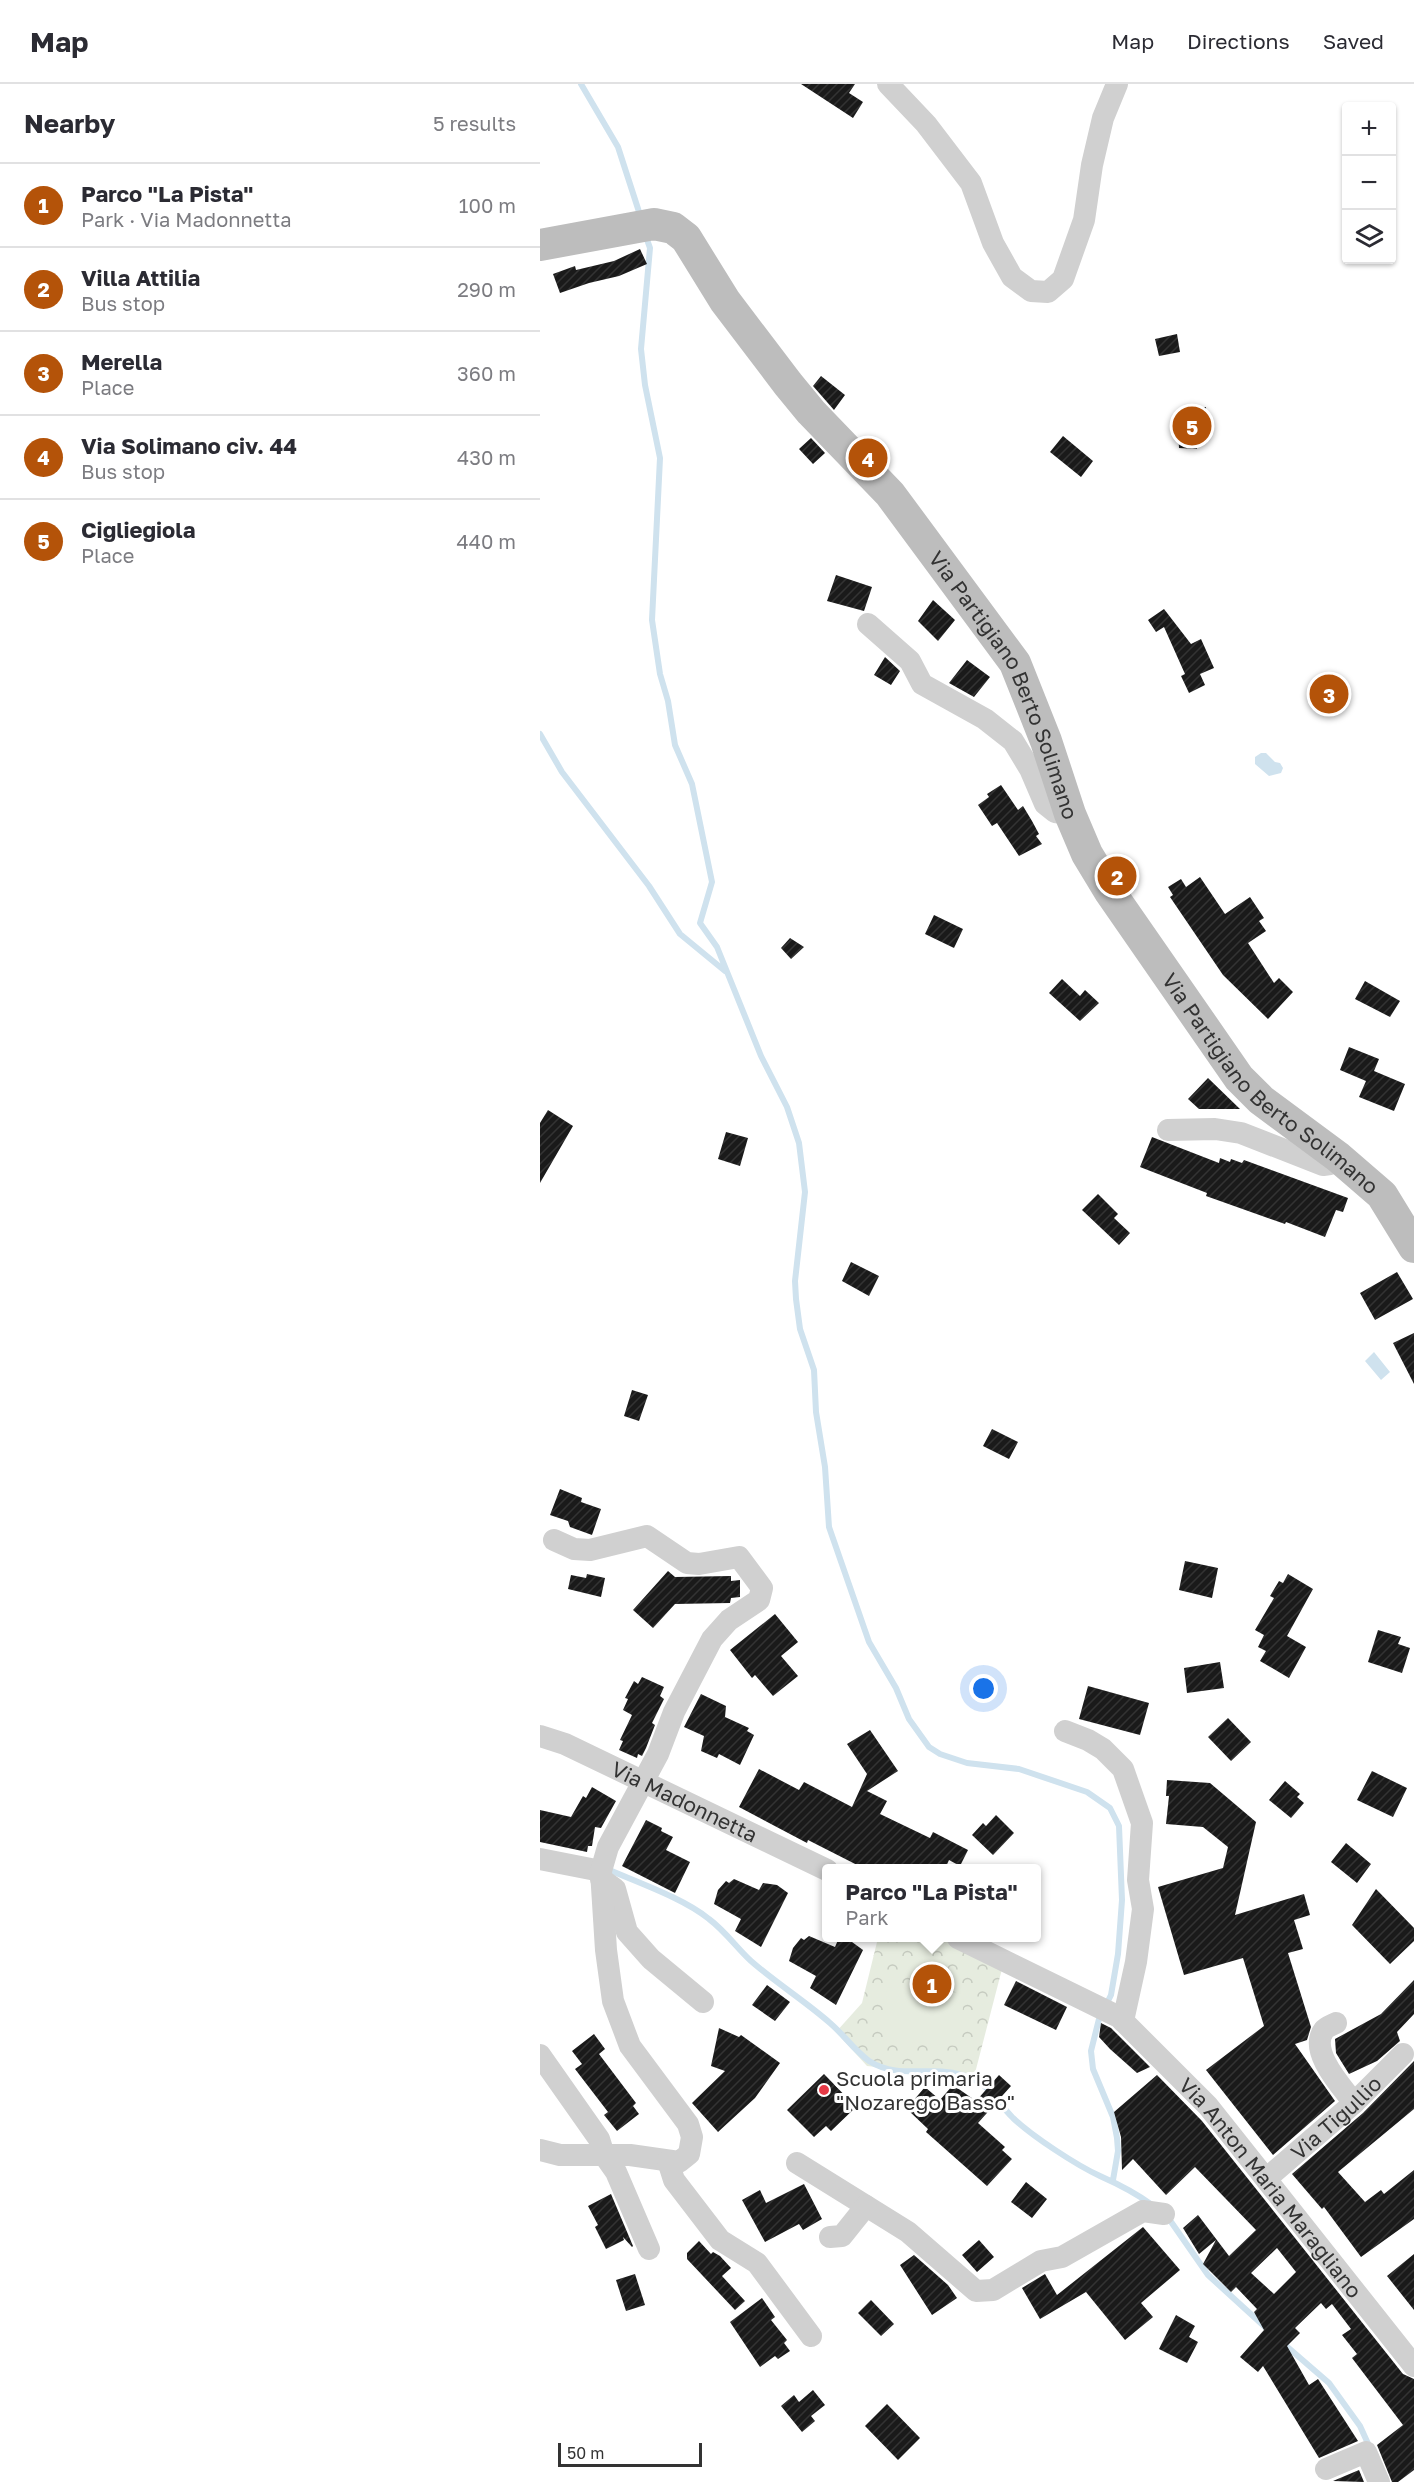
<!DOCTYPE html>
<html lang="en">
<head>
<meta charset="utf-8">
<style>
  body { margin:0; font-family:"Golos Text",sans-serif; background:#f2f2f3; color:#2b2b33 }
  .controls { position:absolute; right:18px; top:18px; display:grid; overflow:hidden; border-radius:6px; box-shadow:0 2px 4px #0004 }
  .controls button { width:54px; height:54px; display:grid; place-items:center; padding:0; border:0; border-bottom:2px solid #e1e1e2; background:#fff; color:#2b2b33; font:30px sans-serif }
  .scale { position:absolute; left:18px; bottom:15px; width:144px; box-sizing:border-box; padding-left:6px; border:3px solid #333; border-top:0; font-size:16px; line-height:21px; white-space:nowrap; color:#333; -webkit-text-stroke:4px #fff; paint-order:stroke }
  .you { position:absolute; left:444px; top:1605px; width:21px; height:21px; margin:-15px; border:4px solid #fff; border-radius:50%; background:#1a73e8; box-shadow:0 0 0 9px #1a73e833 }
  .badge { display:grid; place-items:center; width:39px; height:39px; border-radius:50%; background:#b45309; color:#fff; font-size:20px; font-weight:700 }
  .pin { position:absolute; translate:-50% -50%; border:3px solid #fff; box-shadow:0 2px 6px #0006 }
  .popup { position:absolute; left:282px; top:1780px; width:219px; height:78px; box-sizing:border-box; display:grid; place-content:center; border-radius:6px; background:#fff; filter:drop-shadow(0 2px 4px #0005); font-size:20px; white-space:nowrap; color:#7c7c81 }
  .popup b { font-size:22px; color:#2b2b33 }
  .popup::after { content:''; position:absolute; left:50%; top:100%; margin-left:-12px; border:12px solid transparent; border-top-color:#fff }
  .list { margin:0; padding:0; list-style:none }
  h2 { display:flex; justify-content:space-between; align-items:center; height:78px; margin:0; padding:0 24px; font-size:26px }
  h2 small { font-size:20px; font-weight:400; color:#7c7c81 }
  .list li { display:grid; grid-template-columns:39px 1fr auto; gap:18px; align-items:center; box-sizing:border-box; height:84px; padding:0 24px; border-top:2px solid #e1e1e2 }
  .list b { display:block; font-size:22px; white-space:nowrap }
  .list p { margin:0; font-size:20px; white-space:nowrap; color:#7c7c81 }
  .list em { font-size:20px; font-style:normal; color:#7c7c81 }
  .icon { flex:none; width:33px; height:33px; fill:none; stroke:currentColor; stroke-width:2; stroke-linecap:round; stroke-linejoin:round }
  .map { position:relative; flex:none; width:874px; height:2398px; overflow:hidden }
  header { display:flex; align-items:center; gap:36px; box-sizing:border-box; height:84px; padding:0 30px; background:#fff; border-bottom:2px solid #e1e1e2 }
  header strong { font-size:28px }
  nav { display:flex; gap:33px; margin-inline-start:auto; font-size:21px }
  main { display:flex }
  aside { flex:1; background:#fff }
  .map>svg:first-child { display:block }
  .forest { fill:url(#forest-crowns) }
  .pitch { fill:#e6ecdf }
  .water { fill:#cfe2ee }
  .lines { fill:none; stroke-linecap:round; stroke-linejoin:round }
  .stream { stroke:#cfe2ee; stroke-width:6 }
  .building { fill:url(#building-hatch); fill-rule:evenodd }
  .street { stroke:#d0d0d0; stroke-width:22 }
  .secondary { stroke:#bdbdbd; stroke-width:32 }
  .poi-dot { fill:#e63946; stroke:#fff; stroke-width:2 }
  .labels { text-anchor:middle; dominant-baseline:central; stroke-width:6; stroke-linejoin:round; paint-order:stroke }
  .street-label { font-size:21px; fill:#333; stroke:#fff }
  .poi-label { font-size:21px; fill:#333; stroke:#fff; text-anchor:start }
</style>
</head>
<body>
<header>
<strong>Map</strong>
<nav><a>Map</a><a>Directions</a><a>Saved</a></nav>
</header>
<main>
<aside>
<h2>Nearby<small>5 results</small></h2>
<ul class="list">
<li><span class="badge">1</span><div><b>Parco &quot;La Pista&quot;</b><p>Park · Via Madonnetta</p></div><em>100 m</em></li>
<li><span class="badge">2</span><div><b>Villa Attilia</b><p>Bus stop</p></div><em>290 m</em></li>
<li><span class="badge">3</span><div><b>Merella</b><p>Place</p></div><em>360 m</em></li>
<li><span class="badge">4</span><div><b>Via Solimano civ. 44</b><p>Bus stop</p></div><em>430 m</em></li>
<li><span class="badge">5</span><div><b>Cigliegiola</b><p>Place</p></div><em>440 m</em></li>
</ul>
</aside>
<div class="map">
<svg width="874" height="2398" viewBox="0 0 874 2398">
  <defs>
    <pattern id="forest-crowns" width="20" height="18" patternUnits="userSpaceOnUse" patternTransform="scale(1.5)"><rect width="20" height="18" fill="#e6ecdf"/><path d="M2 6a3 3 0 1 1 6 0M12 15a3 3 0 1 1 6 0" fill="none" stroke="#c6cbc0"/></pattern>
    <pattern id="building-hatch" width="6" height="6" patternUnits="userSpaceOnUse" patternTransform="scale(1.5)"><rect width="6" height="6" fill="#1a1a1a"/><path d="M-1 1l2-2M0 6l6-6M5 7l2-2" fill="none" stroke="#333"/></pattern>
  </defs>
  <rect width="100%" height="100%" fill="#fff"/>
  <path class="forest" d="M338,1854H399L462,1885L434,1993L327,1982L296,1948L322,1919Z"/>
  <path class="pitch" d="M347,1903L424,1909L420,1962L343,1956Z"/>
  <path class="water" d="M721,669H726L735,678L740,679L743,684L741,689L729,692L715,680V673Z
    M834,1268L850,1288L841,1296L825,1277Z"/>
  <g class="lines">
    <path class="stream" d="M41,0L78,63L101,134
      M105,150L110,164L101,265L105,301L120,374L112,536L120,590L128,617L135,661L152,700L172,798L160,839L177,863L221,972L247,1023L259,1059L265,1108L255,1197L256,1215L260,1245L274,1286L276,1328L285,1383L289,1443L329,1558L356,1604L369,1635L389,1663L400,1670L427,1679L479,1685L547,1708L570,1724L579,1742L582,1816L578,1870L571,1911L559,1935L551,1967L553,1985L573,2033L577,2054L578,2067L573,2096
      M0,650L22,688L109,802L140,850L185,887
      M67,1785C99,1799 143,1814 169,1835C185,1847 197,1864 211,1877C236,1899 265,1917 290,1939C304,1951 314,1966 329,1977C359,1996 390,1981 422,1991C449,1998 456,2017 473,2034C492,2052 536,2081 560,2092C578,2100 596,2109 612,2121
      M627,2132L668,2191L725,2243
      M744,2260L789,2299L820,2342L830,2364"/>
  </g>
  <path class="building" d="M261,0H315L309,9L323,18L313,34Z
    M100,165L107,180L79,192L49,199L20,209L13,190L35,182L36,186L74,177Z
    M637,250L640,268L619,272L615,255Z
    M281,292L305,311L294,326L273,302Z
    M666,323L667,359H657V365L639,364L637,326Z
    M523,352L553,377L541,393L510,368Z
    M271,354L285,369L273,380L259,365Z
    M296,491L332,503L324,527L287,517Z
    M393,516L415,536L398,557L378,537Z
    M624,525L651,560L661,555L674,584L660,590L665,601L649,609L641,592L645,590L624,543L616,548L608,536Z
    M345,573L360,587L351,601L334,591Z
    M427,576L450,593L434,613L409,599Z
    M793,591L806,619L787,630L772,601Z
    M461,701L478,726L483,722L492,737L499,750L496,752L502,760L479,772L457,739L452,742L438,721L449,713L447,710Z
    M660,793L685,830L710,813L724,834L719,837L726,847L708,859L734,899L739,894L753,908L728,935L683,891L630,813L633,811L628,803L641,795L646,803Z
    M394,831L423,845L414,864L385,850Z
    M250,854L264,863L251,875L241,864Z
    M522,895L540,912L545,906L559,919L540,937L509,909Z
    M825,897L860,917L850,933L815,915Z
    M809,963L839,975L834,987L865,1000L854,1027L819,1013L826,997L800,986Z
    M668,994L700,1025H659L648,1015Z
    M8,1026L33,1042L0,1099V1039Z
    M186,1048L208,1054L200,1082L178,1075Z
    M612,1053L679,1079L680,1074L690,1078L691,1075L702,1079L704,1076L808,1114L803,1128L796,1126L785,1153L746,1138L745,1140L666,1112L667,1109L600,1083Z
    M558,1110L578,1130L574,1134L590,1149L579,1161L542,1126Z
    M311,1178L339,1192L329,1212L302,1197Z
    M857,1188L873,1215L835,1236L820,1209Z
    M874,1249V1300L853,1259Z
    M92,1306L108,1311L99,1337L84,1332Z
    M452,1345L478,1358L469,1375L443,1362Z
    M20,1405L42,1414L41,1418L61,1425L52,1451L30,1443L28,1437L10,1431Z
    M645,1477L678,1484L672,1514L639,1506Z
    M128,1487L135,1493L191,1492V1497L200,1496V1513L191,1514L190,1519L135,1520L113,1544L93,1526Z
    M47,1490L65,1494L61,1513L28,1505L31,1491L46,1494Z
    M748,1490L773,1505L747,1552L766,1563L749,1594L720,1577L726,1567L718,1563L724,1551L715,1546L734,1514L730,1512L739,1497L743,1499Z
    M235,1530L258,1558L241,1572L258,1592L233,1612L215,1591L212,1594L190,1566Z
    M838,1546L861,1553L858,1560L870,1564L862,1589L828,1578Z
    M680,1578L684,1604L647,1609L644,1584Z
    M102,1593L124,1603L120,1612L124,1615L112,1639L115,1641L106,1664L102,1672L98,1670L97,1674L79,1666L83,1657L80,1656L92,1631L83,1626L88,1615L85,1614L94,1597L98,1600Z
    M548,1602L609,1619L600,1651L539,1635Z
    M161,1610L186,1622L185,1633L209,1644L207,1647L214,1651L200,1681L179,1670L177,1674L161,1667L164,1652L144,1643Z
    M688,1634L711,1658L691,1677L668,1653Z
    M330,1646L358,1687L327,1707L347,1717L340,1730L390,1754L393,1748L428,1766L420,1782L409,1776L405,1785H325L268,1756L267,1759L199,1723L219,1685L259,1706L264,1698L312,1723L327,1690L307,1660Z
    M832,1687L867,1704L853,1733L817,1716Z
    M627,1696L670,1699L716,1738L695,1831L764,1810L770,1831L754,1836L763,1865L748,1869L771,1943L767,1956L755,1960L795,2017L733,2071L666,1986L724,1942L703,1874L644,1891L618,1803L683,1784L688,1763L663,1743L626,1740L629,1712H626Z
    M745,1697L760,1710L757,1713L764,1719L751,1734L729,1716Z
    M52,1703L76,1717L61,1744L55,1743L52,1762H48L47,1768L0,1758V1726L31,1733L43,1712L46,1714Z
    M456,1731L474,1749L453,1771L432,1751L443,1739L446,1742Z
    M106,1736L122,1744L121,1747L133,1753L126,1766L150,1778L135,1809L82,1782Z
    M806,1759L831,1780L817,1799L791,1778Z
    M194,1795L219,1806L223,1799L237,1801L248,1809L221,1863L195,1847L201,1835L174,1820L178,1806L186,1797L189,1799Z
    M836,1805L874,1844V1857L850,1880L812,1841Z
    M269,1852L295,1863L298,1856L312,1858L323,1866L296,1921L270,1904L276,1892L249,1877L253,1864L261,1854L264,1856Z
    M874,1896V1930L857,1948L860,1957L837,1977L809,1990L796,1969L795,1955L841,1930Z
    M476,1897L527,1923L516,1946L464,1921Z
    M227,1901L250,1918L235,1937L212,1921Z
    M561,1939L571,1944L610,1983L597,1989L570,1965L559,1953Z
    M179,1944L199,1953L201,1951L240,1979L215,2014L178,2048L152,2019L185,1987L171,1982Z
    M54,1950L65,1965L59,1970L96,2019L93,2022L99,2030L77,2047L64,2031L68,2028L35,1985L42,1980L32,1967Z
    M874,1977V2025L798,2088L825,2118L841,2106L844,2110L874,2086V2135L821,2173L784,2123L782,2125L752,2090L823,2029Z
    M284,1990L316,2023L291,2047L286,2042L274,2053L247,2026Z
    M459,1991L471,2002L438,2039L465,2063L462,2066L472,2075L447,2102L386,2048L388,2045L369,2027L376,2019L373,2017L385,2003L400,2016L413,2001L436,2017Z
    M617,1991L662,2037L863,2290L874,2295V2386L858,2398H852L837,2361L863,2341L812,2274L817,2270L802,2251L811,2245L792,2220L786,2225L781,2219L755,2244L760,2249L747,2262L769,2301L778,2295L818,2357L779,2374L723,2282L718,2288L700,2273L724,2246L714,2228L717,2225L696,2203L691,2208L663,2180L676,2156L659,2170L643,2144L658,2131L689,2172L716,2146L655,2083L626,2111L593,2075L582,2086L581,2053L574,2028ZM737,2164L756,2188L734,2210L711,2189Z
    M486,2098L507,2115L492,2134L471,2118Z
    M264,2100L282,2135L263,2146L259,2140L225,2158L202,2116L220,2106L226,2119Z
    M71,2110L93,2162L92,2163L83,2153L84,2156L66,2165L55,2143L58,2141L48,2122Z
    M603,2143L640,2186L601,2219L613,2233L585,2256L546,2208L500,2235L482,2204L505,2190L517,2211Z
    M439,2156L454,2173L437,2188L422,2171Z
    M159,2157L171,2170L173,2168L180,2172L191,2184L182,2192L205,2217L195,2226L147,2175V2169Z
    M874,2170V2226L847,2192Z
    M374,2171L408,2201L417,2214L392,2231L360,2181Z
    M95,2190L105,2221L86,2227L76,2196Z
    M222,2214L235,2233L231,2236L247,2256L244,2259L250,2267L238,2275L235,2272L220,2283L190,2238Z
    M331,2216L354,2240L341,2252L318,2229Z
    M636,2231L655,2242L649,2253L658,2258L647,2279L619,2265Z
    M273,2306L285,2321L271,2332L275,2337L262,2348L241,2322L254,2311L259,2318Z
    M347,2320L380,2354L358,2376L325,2342Z
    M819,2386L824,2398L793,2397Z"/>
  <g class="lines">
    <g class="street">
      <path d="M348,0L386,40L431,99L453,159L472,193L491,207L508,208L523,195L544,136L552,81L563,34L577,0"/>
      <path d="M328,540L370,577L382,600L445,635L473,657L490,685L505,720L515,728L530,730"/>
      <path d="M628,1046L675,1045L701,1049L783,1081L790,1080L798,1073"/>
      <path d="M525,1647L548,1656L563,1665L583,1685L602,1739L598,1796L603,1825L596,1878L583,1937"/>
      <path id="s1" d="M0,1652L25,1660L287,1786"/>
      <path d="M0,1775L61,1787"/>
      <path d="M61,1795L75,1805L87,1848L111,1875L163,1918"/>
      <path id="s2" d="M418,1854L579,1933L668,2022L874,2282"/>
      <path d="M796,1939C792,1941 786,1943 784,1946C768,1967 802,2003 814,2019"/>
      <path d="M0,1971L59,2055L64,2071L76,2088L109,2165"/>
      <path d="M0,2066L20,2071H90L139,2078L149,2070L152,2053L148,2040L90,1962L73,1917L66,1866L61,1787L68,1763L118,1670L134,1628L172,1555L189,1536L219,1516L222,1504L199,1473L159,1480L147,1479L107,1452L50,1466L34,1465L14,1456"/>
      <path d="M128,2077L134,2096L180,2156L217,2179L271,2252"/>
      <path d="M257,2079L368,2148L436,2207L453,2206L501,2177L522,2173L603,2127L624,2130"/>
      <path id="s3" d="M726,2095L814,2019L863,1970"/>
      <path d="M290,2153L302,2152L326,2122"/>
      <path d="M786,2385L826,2368L839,2398"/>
    </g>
    <path class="secondary" id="s4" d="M0,161L114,140L133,144L146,154L185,217L248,300L271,328L350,410L475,579L506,657L530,730L547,770L570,808L699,994L721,1016L798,1073L842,1111L874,1163"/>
  </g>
  <circle class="poi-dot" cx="284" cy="2006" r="6"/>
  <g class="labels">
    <g class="street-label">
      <text stroke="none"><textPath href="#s4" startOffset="705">Via Partigiano Berto Solimano</textPath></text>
      <text stroke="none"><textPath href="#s4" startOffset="1191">Via Partigiano Berto Solimano</textPath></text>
      <text stroke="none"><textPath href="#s1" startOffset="159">Via Madonnetta</textPath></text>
      <text stroke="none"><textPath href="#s3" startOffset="93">Via Tigullio</textPath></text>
      <text stroke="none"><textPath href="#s2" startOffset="408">Via Anton Maria Maragliano</textPath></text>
    </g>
    <g class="poi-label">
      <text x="296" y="1994">Scuola primaria<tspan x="296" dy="24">"Nozarego Basso"</tspan></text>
    </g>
  </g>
</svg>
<div class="controls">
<button>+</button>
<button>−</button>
<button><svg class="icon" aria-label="layers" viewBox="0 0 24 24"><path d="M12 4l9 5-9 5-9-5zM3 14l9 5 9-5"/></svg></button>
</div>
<div class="scale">50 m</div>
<div class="you"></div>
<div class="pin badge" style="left:392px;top:1900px">1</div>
<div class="popup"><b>Parco &quot;La Pista&quot;</b>Park</div>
<div class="pin badge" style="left:577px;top:792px">2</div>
<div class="pin badge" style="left:789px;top:610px">3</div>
<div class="pin badge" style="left:328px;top:374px">4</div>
<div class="pin badge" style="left:652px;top:342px">5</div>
</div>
</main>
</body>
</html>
